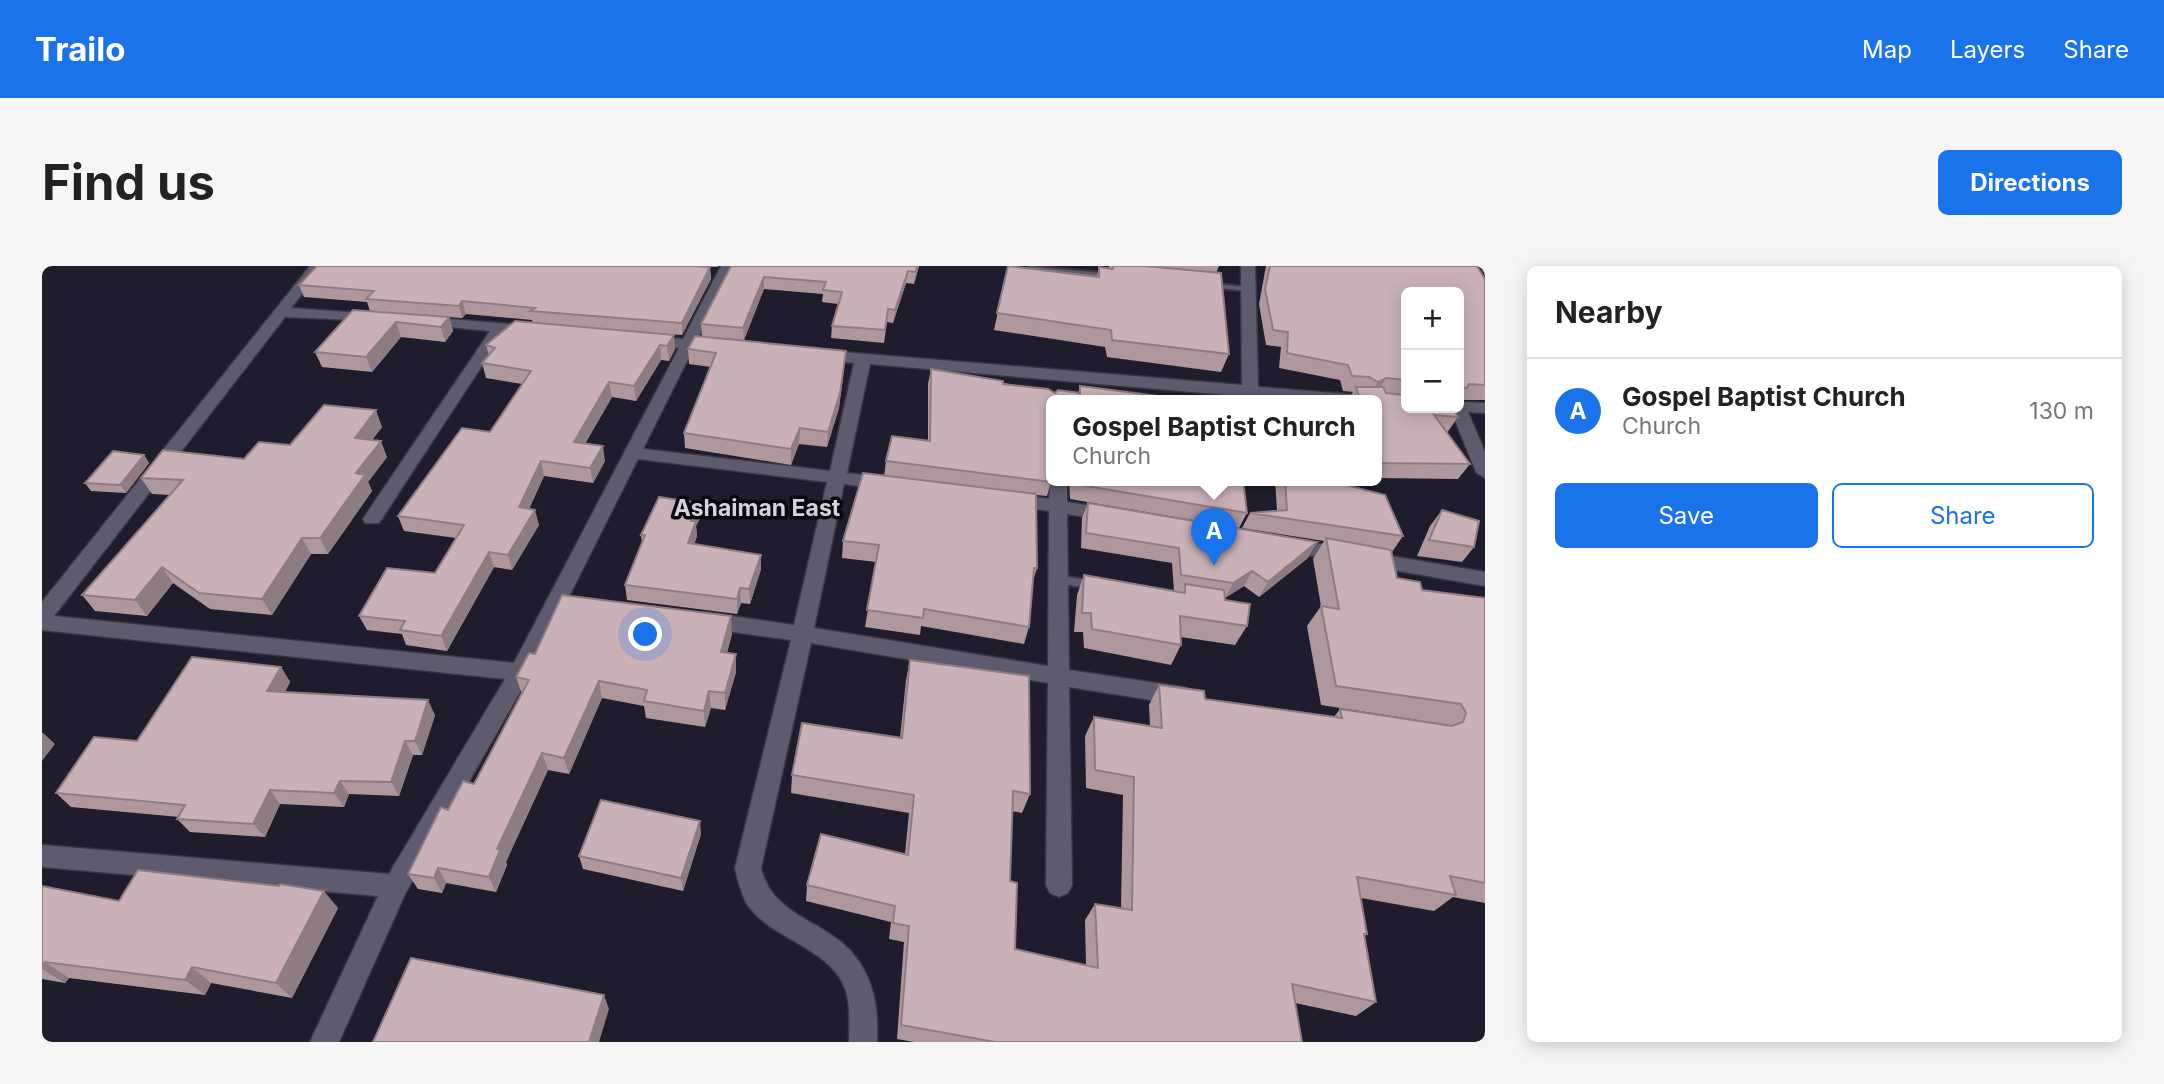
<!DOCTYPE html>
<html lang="en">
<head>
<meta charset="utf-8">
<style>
  body { margin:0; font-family:Inter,sans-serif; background:#f6f6f6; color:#222 }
  .controls { position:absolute; right:21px; top:21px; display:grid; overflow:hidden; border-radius:10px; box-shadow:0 4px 18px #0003 }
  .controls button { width:63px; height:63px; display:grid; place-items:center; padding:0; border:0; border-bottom:2px solid #e0e0e0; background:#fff; color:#222; font:35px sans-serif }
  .you { position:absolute; left:604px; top:369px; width:24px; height:24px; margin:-18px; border:5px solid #fff; border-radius:50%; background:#1a73e8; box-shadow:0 0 0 10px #1a73e833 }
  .badge { display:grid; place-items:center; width:46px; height:46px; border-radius:50%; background:#1a73e8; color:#fff; font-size:23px; font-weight:700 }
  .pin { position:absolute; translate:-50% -58px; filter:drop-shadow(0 2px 4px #0008) }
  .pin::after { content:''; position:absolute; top:37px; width:24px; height:21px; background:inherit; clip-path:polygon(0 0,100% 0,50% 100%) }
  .popup { position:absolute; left:1004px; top:129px; width:336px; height:91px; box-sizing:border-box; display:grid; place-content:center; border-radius:10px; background:#fff; filter:drop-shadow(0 2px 5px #0005); font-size:23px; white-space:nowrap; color:#767676 }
  .popup b { font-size:26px; color:#222 }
  .popup::after { content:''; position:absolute; left:50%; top:100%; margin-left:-14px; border:14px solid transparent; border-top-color:#fff }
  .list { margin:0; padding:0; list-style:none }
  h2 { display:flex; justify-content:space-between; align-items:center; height:91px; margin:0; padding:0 28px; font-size:30px }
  h2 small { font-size:23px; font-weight:400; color:#767676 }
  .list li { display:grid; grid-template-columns:46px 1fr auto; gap:21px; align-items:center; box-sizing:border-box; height:105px; padding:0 28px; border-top:2px solid #e0e0e0 }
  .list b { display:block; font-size:26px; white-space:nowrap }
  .list p { margin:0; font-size:23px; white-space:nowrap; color:#767676 }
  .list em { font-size:23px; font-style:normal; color:#767676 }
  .actions { display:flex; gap:14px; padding:21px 28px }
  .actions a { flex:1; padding:16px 0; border:2px solid #1a73e8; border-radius:10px; text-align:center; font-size:24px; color:#1a73e8 }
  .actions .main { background:#1a73e8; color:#fff }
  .map { position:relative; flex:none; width:1443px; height:776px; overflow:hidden; border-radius:10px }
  header { display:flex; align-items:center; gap:42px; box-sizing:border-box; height:98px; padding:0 35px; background:#1a73e8; color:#fff }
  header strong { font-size:33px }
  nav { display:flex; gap:38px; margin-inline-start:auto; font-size:24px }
  .intro { display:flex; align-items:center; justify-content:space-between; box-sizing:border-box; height:168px; padding:0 42px }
  h1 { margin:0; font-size:49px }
  .button { padding:18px 32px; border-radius:10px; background:#1a73e8; color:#fff; font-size:24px; font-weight:700 }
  main { display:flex; gap:42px; padding:0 42px }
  aside { flex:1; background:#fff; border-radius:10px; box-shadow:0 4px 18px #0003 }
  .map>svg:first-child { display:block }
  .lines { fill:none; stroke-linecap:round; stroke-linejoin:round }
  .lane-casing { stroke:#3a3744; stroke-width:4 }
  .street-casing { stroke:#3a3744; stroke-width:3 }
  .lane { fill:#5e5b6f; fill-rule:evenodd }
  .street { fill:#5e5b6f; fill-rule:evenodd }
  .wall { fill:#ae989e }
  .shaded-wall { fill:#8d7c81 }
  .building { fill:#cab1b8; stroke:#8d7c81; stroke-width:2 }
  .labels { text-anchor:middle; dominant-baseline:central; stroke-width:7; stroke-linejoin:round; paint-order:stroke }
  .neighbourhood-label { font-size:23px; font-weight:bold; fill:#d4d3de; stroke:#09080f }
</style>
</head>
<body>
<header>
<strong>Trailo</strong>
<nav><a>Map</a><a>Layers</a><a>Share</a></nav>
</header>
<div class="intro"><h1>Find us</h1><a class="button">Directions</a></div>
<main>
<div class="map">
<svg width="1443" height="776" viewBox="0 0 1443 776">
  <rect width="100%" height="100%" fill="#1f1c2d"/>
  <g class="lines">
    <g class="lane-casing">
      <path id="lane" d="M986,0L1070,8L1074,10L1070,12L989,3Z
        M1162,17L1206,21L1210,23L1206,25L1165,21L1161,19Z
        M1017,310L1055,315L1061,319L1055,323L1013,317L1011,314L1013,311Z"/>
    </g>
    <g class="street-casing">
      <path id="street" d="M268,0H282L249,42L332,48L337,49L339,52L337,55L243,51L12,350L472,397L637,82L605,78L598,74L605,70L641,73L679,0H693L655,74L677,76L685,81L677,86L651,83L601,183L788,205L812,97L771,92L768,89L771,86L776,84L1200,119L1199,0H1213L1216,121L1318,129L1326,134L1208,131L828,98L805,207L848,212L857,218L848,224L802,218L772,362L1006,400L1007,245L966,239L957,233L966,227L1007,233L1009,211V214H1025V236L1069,243L1075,245L1078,249L1075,253L1069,255L1025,248L1027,404L1141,421L1149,424L1152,430L1149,436L1141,439L1027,421L1030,619L1026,627L1017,631L1008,627L1004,619L1006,417L769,377L719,602C731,654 792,655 818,697C834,722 836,748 835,776H807C807,759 809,739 803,722C786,680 729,674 705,638C699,627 696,615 693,602L749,374L662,362L655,359L652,354L655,349L662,346L752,359L785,216L596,193L486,412L363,628L297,776H268L336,630L0,601V579L347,608L463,413L0,364V336Z
        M382,51L493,60L500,64L493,68L462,66L337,257H323L321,253L448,65L377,58L375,55L377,52Z
        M1417,136L1443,137V147L1426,146L1443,186V212L1434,206L1408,142H1417Z
        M1243,272L1443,306V320L1236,284L1234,279L1236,274Z"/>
    </g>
    <use href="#lane" class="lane"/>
    <use href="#street" class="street"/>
  </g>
  <path class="wall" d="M275,0H677L675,1H668L669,13L640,69L615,67L633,83L627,95L619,94L594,135L570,131L543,178L563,195L551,217L502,210L487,243L497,259L470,304L452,301L405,385L364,379L360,368L325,364L317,350L393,307L414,272L362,265L356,250L448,166L480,118L444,112L440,97L447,90L444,79L491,57L490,54L424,48L420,52L407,51L411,65L403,76L359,71L330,106L280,101L273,86L328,45L325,36L262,31L257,19Z
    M689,0H877L872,18L864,17L851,57L845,56L842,77L789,72L790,60L796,38L780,36L781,28L722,23L702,74L668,71L802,100L797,142L785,181L757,178L749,199L643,182L642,167L669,101L647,98L646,83L660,71L659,58Z
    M966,0L1055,10L1057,1L1067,2V0H1177L1174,7L1187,88L1179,106L1065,91L1063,81L952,64Z
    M1224,0H1435L1443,13V134H1417V26H1364V142L1416,151L1405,167L1428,198L1416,213L1335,212V134H1306L1311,126L1301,125L1298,114L1237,102L1239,81L1224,79L1217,38Z
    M1438,0H1443V9Z
    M889,103L1013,127H1036L1038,120L1147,134H1009V216L1005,230L994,229L995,302L991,315L987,361L982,378L879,360L878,369L823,361L834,296L800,292L801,275L842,210L844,195L886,175V118Z
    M340,161L330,174L345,191L326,216L330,225L286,288H269L230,349L168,343L131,317L105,350L53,345L40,329L128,229L110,228L99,212L202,193L248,179Z
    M102,189L107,197L84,227L49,225L43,217Z
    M1027,214H1201L1205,247L1197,262L1028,233Z
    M1233,214H1323L1322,216L1305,215L1304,219L1361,270L1350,286L1355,312L1380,324L1443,332V637L1411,631L1392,645L1319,632L1325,668L1322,671L1334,736L1314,750L1253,737L1260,776H872L855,773L862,676L847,673L849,656L764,635L765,619L863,588L867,547L749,527L750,509L858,472L864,414L868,394L988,528L980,547L970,545L968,615L973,683L1044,700L1043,654L1053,638L1079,642L1081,529L1044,522L1043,470L1052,451L1108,460L1107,439L1117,419L1163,433L1292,451L1298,443L1401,458L1279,439L1265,360L1279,340L1271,293L1282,275L1200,262L1208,247L1235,244Z
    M657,237L658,252L654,260L655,270L652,278L719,289V303L708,338L699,337L695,348L585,334L583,319L600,277L599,269Z
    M1046,237L1266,292L1217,331L1202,320L1183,332L1205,360L1193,379L1139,371V379L1129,399L1042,382L1041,366H1032L1035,329L1042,309L1139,326L1132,325L1130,297L1039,282L1040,252Z
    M1400,244L1432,281L1420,296L1375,290L1388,260Z
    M690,368L685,387L694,406L683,444L669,442L663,461L604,452L602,440L560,432L527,508L506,504L464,596L465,599L454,626L404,617L400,627L376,623L366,608L406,544L432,518L480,428L474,411L493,388Z
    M239,401L248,416L243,426L393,449L380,489H371L357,530L307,528L302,541L238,538L223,571L148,566L135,553L137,551L29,541L14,527L95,475Z
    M659,568L641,625L541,603L537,590Z
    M0,620L77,635L296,642L250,732L169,717L163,729L27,712L23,717L0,713Z"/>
  <path class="shaded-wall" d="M875,0H877L872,18Z
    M668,1L669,13L640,69V57Z
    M866,5L864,17L851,57L853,44Z
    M722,11V23L702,74L701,62Z
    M420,35L424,48L420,52L417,40Z
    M407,51L411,65L403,76L399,61Z
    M354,56L359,71L330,106L324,91Z
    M632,69L633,83L627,95L625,80Z
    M618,79L619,94L594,135L592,120Z
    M804,85L797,142L785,181L786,166Z
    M1344,112L1335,127L1327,132L1336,116Z
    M567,116L570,131L535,191L532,176Z
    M334,144L340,161L320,188L313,172Z
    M758,162L757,178L749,199V183Z
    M339,175L345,191L326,216L330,225L286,288L278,272L314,207Z
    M561,180L563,195L551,217L548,202Z
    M102,189L107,197L84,227L78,219Z
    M499,195L502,210L481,256L477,241Z
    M657,237L658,252L654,260L655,270L648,291L646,277L649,255Z
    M493,244L497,259L470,304L466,289Z
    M260,272L269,288L230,349L220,333Z
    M1275,276L1266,292L1217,331L1226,316Z
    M447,286L452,301L405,385L399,370Z
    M719,289V303L708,338L707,323Z
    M120,301L131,317L105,350L93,334Z
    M1210,305L1202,320L1183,332L1191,317Z
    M698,322L699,337L695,348V333Z
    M689,350L690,368L680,403L679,386Z
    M694,388V406L683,444V427Z
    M239,401L248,416L235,439L225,425Z
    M557,415L560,432L527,508L522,492Z
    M667,425L669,442L663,461L662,445Z
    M386,434L393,449L380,489L373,475Z
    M0,466L13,478L0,495Z
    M363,475L371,489L357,530L349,516Z
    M500,487L506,504L464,596L465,599L454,626L447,611L455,583Z
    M298,515L307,528L302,541L292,527Z
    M228,524L238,538L223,571L211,558Z
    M658,555L659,568L641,625L639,612Z
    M396,602L404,617L400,627L392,612Z
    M282,625L296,642L250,732L234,717Z
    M3,696L27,712L23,717L0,703V700Z
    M150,701L169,717L163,729L143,714Z
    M562,729L567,743L557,776H547Z"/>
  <path class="building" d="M275,0H654L668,1L640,57L488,45L493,42L420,35L417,40L324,33L332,25L257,19Z
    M689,0H875L874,6L866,5L853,44L846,43L843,64L790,60L800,26L781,24L784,16L722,11L701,62L659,58Z
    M966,0L1057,11V1L1071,3V0H1103L1179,7L1187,88L1070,74L1069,64L955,47Z
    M1228,0H1435L1443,13V119L1427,118L1425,122L1417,121V26H1364V114L1344,112L1336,116L1327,111L1310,110L1306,99L1245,87L1246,66L1231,64L1223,23Z
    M311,44L407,51L399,61L354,56L324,91L273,86Z
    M473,55L632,69L625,80L618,79L592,120L567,116L532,176L561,180L548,202L499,195L477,241L493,244L466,289L447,286L399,370L358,364L363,355L317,350L345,302L393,307L422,259L356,250L420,162L448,166L489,105L440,97L453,82L444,79Z
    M653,70L804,85L798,127L786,166L758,162L749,183L642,167L674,87L646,83Z
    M889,103L961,115V118L1006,123L1013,127L1016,124L1038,127V120L1147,134H1009V216L844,195L850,170L888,175Z
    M1314,121H1341L1344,127L1364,129V142H1411L1416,151L1392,149L1428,198L1335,197V134H1318Z
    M282,139L334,144L313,172L339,175L314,207L323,209L278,272H260L220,333L157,327L120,301L93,334L40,329L141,214L99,212L121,184L202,193L217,176L248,179Z
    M71,185L102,189L78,219L43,217Z
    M821,207L994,228L995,302H992L987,361L882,343L881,352L825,344L837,279L801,275Z
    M1032,214H1201L1205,247L1032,218Z
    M1243,214H1305L1304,219L1343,229L1361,270L1208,247L1245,244Z
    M617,231L657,237L649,255H654L646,277L719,289L707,323L698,322L695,333L583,319L603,269H599Z
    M1046,237L1275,276L1226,316L1210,305L1191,317L1139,309L1137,282L1044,267Z
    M1400,244L1437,255L1432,281L1387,274Z
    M1284,272L1349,284L1355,312L1378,316L1380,324L1443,332V617L1408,610L1414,629L1315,611L1325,668H1322L1334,736L1250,718L1260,776H953L859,759L867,660L851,657L853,640L765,619L779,568L866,589L872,529L750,509L760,457L860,472L868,394L987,410L988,528L971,525L968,615L975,617L973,683L1056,702L1053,638L1090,644L1092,511L1053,504L1052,451L1120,462L1117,419L1162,425L1163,433L1300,452L1298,443L1410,460L1421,456L1424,447L1419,438L1294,420L1279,340L1297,343Z
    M1042,309L1143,327V318L1182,324L1183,334L1208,338L1205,360L1138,350L1139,379L1050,363L1049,347H1040Z
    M520,329L689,350L679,386L694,388L683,427L667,425L662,445L602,435L605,424L557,415L522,492L500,487L455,583L458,584L447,611L396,602L392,612L366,608L399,541L406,544L421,515L432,518L487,414L474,411L487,387L493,388Z
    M150,391L239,401L225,425L386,434L373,475H363L349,516L298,515L292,527L228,524L211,558L135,553L143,539L14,527L52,471L95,475Z
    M559,534L658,555L639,612L537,590Z
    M96,604L237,620L238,618L282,625L234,717L150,701L143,714L3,696L0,700V620L77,635Z
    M369,692L562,729L547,776H331Z"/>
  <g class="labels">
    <g class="neighbourhood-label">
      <text x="715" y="242">Ashaiman East</text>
    </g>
  </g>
</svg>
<div class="controls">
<button>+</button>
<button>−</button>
</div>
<div class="you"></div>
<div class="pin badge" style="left:1172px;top:300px">A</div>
<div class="popup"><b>Gospel Baptist Church</b>Church</div>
</div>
<aside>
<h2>Nearby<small></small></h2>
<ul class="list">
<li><span class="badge">A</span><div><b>Gospel Baptist Church</b><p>Church</p></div><em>130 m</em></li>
</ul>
<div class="actions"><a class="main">Save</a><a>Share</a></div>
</aside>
</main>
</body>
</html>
